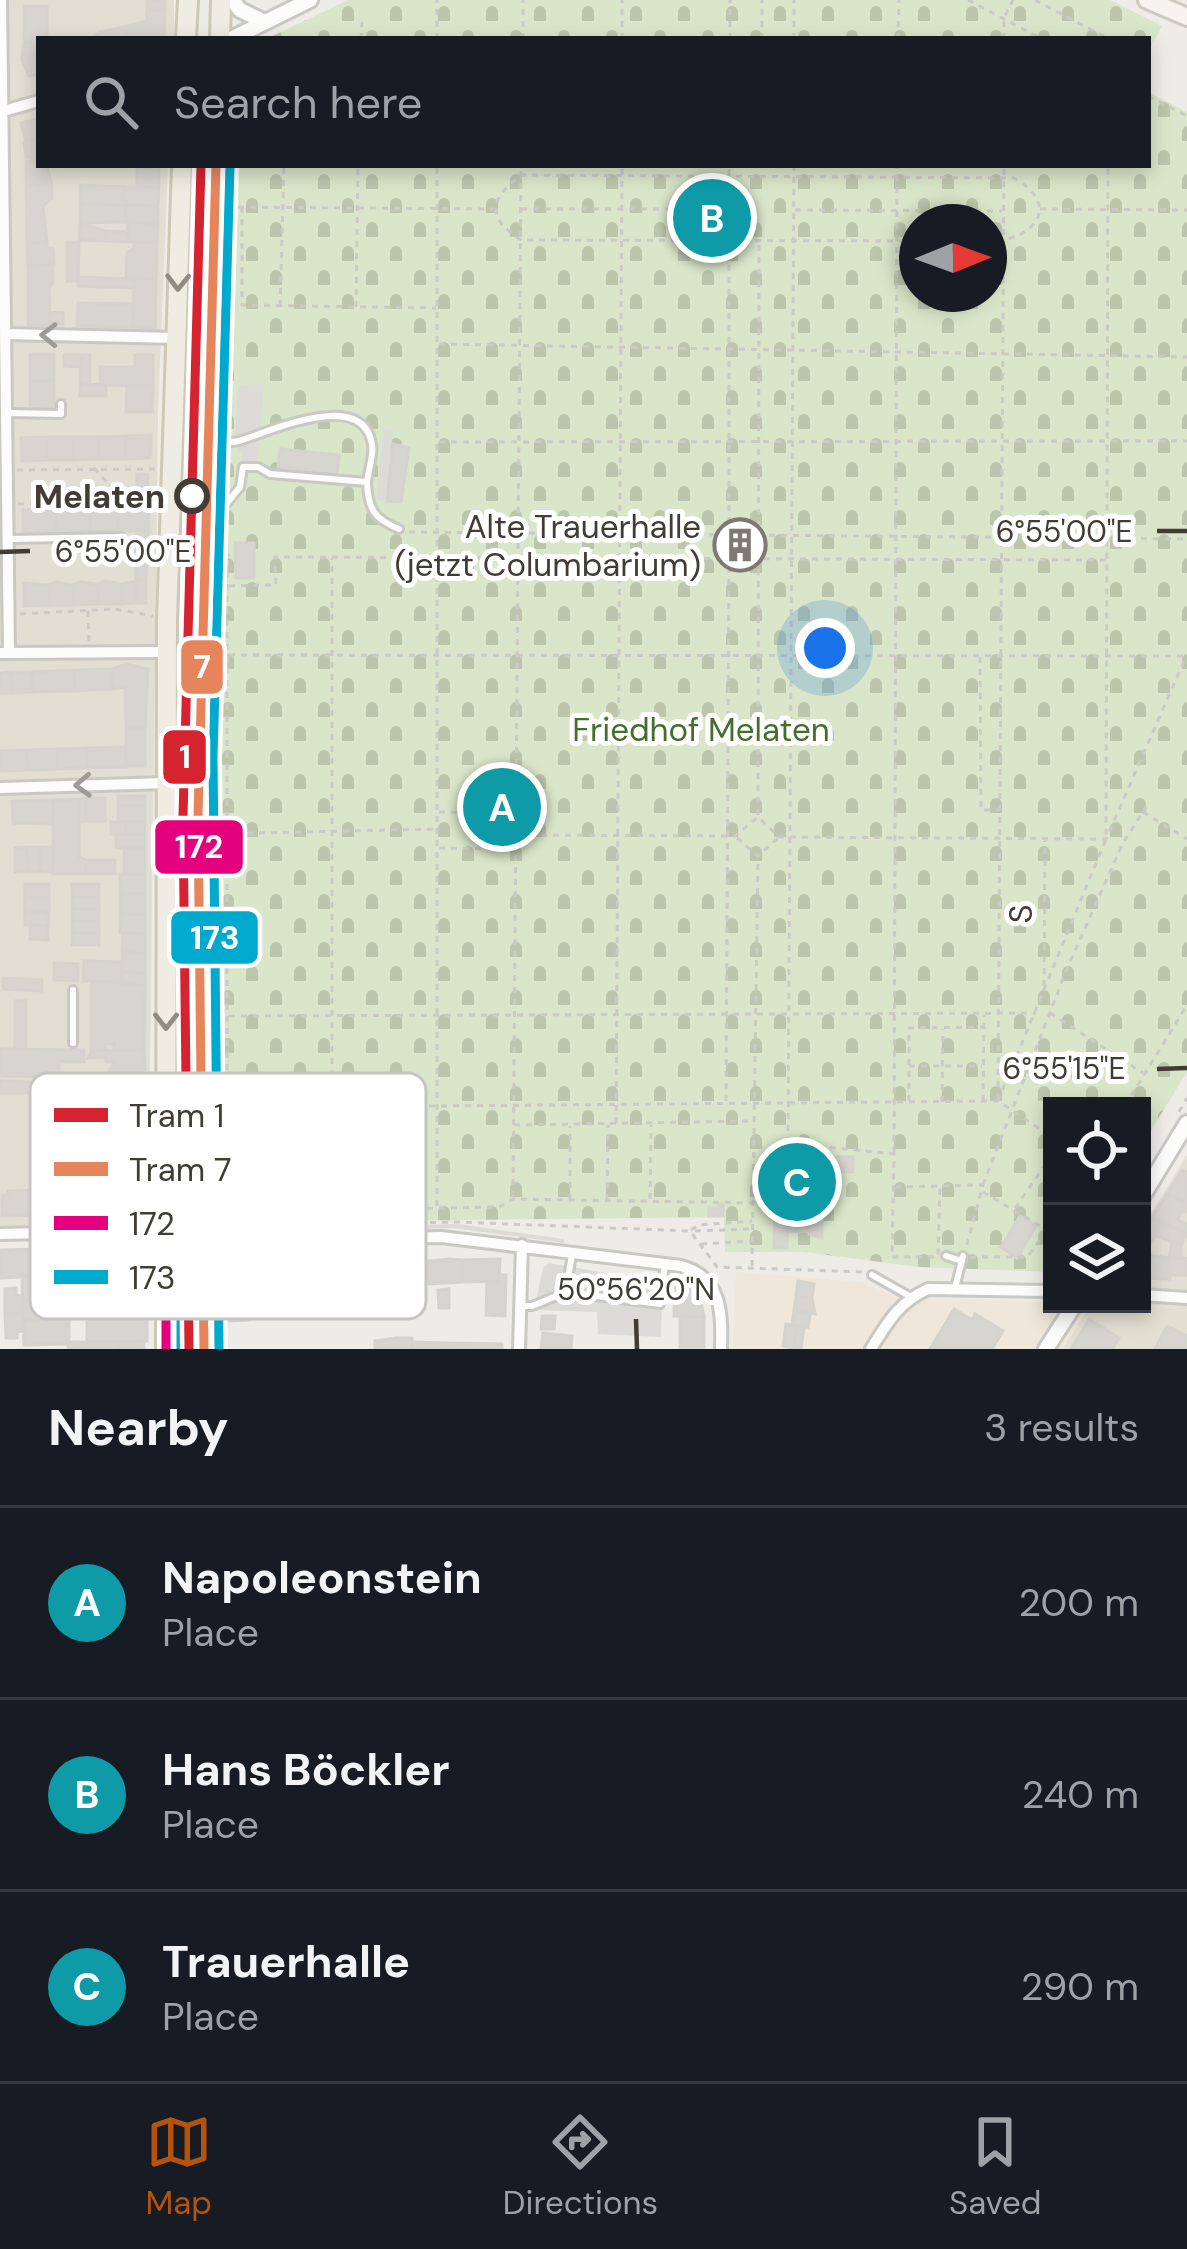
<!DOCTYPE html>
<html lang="en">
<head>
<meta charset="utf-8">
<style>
  body { margin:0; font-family:"DM Sans",sans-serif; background:#20242c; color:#f1f3f6 }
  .controls { position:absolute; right:36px; bottom:36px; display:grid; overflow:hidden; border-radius:0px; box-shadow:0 6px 18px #0003 }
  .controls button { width:108px; height:108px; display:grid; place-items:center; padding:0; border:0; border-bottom:3px solid #363941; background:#171b24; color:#f1f3f6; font:60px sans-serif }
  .compass { position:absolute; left:899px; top:204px; width:108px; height:108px; border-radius:50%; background:#171b24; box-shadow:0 6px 18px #0003; rotate:89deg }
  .you { position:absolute; left:825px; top:648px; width:42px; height:42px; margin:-30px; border:9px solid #fff; border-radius:50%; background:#1a73e8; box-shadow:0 0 0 18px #1a73e833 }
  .badge { display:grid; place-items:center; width:78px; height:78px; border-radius:50%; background:#b45309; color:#fff; font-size:39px; font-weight:700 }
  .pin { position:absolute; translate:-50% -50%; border:6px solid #fff; box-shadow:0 3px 12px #0006 }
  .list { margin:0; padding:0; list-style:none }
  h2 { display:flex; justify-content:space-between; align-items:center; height:156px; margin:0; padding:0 48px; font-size:51px }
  h2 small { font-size:39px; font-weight:400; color:#9ea1a6 }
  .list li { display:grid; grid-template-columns:78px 1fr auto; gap:36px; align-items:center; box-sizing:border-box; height:192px; padding:0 48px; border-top:3px solid #363941 }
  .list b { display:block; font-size:45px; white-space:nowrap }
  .list p { margin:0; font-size:39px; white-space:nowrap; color:#9ea1a6 }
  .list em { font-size:39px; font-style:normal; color:#9ea1a6 }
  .icon { flex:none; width:66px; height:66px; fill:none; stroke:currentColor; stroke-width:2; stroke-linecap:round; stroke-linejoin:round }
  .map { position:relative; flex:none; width:1187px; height:1349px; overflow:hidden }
  .search { position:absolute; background:#171b24; box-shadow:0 6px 18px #0003; left:36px; right:36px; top:36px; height:132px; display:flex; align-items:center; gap:30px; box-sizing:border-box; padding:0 42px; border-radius:0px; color:#9ea1a6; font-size:45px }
  .sheet { height:732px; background:#171b24 }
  nav { display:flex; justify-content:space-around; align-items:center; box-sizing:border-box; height:168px; border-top:3px solid #363941; background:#171b24; font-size:33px; color:#9ea1a6 }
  nav a { display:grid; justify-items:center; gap:6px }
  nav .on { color:#b45309 }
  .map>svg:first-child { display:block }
  .residential { fill:#e1ded4 }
  .commercial { fill:#efe8da }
  .education { fill:#e3dfd3 }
  .cemetery { fill:url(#cemetery-stones); fill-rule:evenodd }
  .parking { fill:#dcdbd7 }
  .building { fill:#d7d5cf; stroke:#d5d3cd; stroke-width:3 }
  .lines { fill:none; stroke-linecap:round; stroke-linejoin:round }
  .service-casing { stroke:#c9c8c3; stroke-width:12 }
  .minor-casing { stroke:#c9c8c3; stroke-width:16 }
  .tertiary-casing { stroke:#c9c8c3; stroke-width:20 }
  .secondary-casing { stroke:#ccc9bf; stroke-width:22 }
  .primary-casing { stroke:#cec8b6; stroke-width:24 }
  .path { stroke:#cccac6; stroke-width:3; stroke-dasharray:6 6; stroke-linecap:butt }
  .service { stroke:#fcfcfb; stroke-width:6 }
  .minor { stroke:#fcfcfb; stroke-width:10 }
  .tertiary { stroke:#fcfcfb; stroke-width:14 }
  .secondary { stroke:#f5f4ee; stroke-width:16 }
  .primary { stroke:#efece3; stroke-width:18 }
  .bus-1-casing { stroke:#fff; stroke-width:18 }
  .bus-2-casing { stroke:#fff; stroke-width:18 }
  .bus-1 { stroke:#e5007d; stroke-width:9 }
  .bus-2 { stroke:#00a9ce; stroke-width:9 }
  .tram-1-casing { stroke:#fff; stroke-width:18 }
  .tram-2-casing { stroke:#fff; stroke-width:18 }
  .tram-1 { stroke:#d52330; stroke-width:9 }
  .tram-2 { stroke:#e6855c; stroke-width:9 }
  .oneway { stroke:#908c83 }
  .oneway2 { stroke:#9f9c98 }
  .ticks { fill:none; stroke:#423d34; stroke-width:4.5 }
  .stop-dot { fill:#fff; stroke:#423d34; stroke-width:6 }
  .labels { text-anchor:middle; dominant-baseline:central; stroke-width:10; stroke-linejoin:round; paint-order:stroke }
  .stop-label { font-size:33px; font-weight:bold; fill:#423d34; stroke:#fff; text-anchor:end }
  .poi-label { font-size:33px; fill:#423d34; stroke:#fff; text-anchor:end }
  .park-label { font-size:33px; fill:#436e2d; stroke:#fff }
  .street-label { font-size:33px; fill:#423d34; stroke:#fff }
  .key { fill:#fff; stroke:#c6c5c2; stroke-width:3 }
  .key-label { font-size:33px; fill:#423d34 }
  .ticks-label { font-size:30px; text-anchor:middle; fill:#423d34; stroke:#fff; stroke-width:10; stroke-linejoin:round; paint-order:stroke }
  .line-badge { stroke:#fff; stroke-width:4.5 }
  .badge-label { font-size:33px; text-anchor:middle; font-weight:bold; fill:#fff }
</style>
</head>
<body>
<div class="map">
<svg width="1187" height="1349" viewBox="0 0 1187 1349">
  <defs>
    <pattern id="cemetery-stones" width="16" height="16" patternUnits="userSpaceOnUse" patternTransform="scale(3)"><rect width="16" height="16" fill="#d9e6c9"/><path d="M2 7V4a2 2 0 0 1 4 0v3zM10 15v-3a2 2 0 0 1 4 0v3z" fill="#bbc6ad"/></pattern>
  </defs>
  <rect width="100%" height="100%" fill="#edece7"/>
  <path class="residential" d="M0,0H174V39H39V165H168L158,412L148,1230L0,1232Z
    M1187,1155V1308L1126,1304H1142V1228Z"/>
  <path class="commercial" d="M736,1272L862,1282L890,1294L920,1298L1091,1304L1063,1349H733Z"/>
  <path class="education" d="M1091,1304L1187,1308V1349H1063Z"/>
  <path class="cemetery" d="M348,0H1110L1162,26L1148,53V39H266Z
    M1148,92L1187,112V1072L1142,1145V1106H1052V1272L919,1267L804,1252H725L724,1217L213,1223L216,556L226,234L233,217L235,165H1148ZM917,222H989V294H917Z"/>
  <path class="parking" d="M264,384L257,465L242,467V454L235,446L238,385Z
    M384,429L393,430L386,501L376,500Z
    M457,1224L564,1239V1243L454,1228L233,1235V1230Z
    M549,1263L669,1284V1293L662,1297L661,1337L598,1334L597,1312L534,1310L543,1268Z"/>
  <path class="building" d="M147,0H165V10H147Z
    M24,6H47V37L39,42H24Z
    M147,10H165L164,37L128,39L124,27L147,21Z
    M124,27L128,39H90L100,32Z
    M24,42H39V74L29,76L22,60Z
    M39,118V138L26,142L21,123Z
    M35,139L36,157H26L24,142Z
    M33,157H39V165H47L52,185L26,186V161H33Z
    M137,168L159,169V187H137Z
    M52,185V198L43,206L47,242L27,243L26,186Z
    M80,185L126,187L122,200L126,201V205L80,204Z
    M126,187H159L158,206L126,205V201L122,200Z
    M80,204L126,205L125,222L80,223Z
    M126,205L158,206V224L125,222Z
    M128,222L158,224L157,242H127Z
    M80,223L106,231V241L79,240Z
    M106,231L127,232V242L106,241Z
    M47,242V248H53L54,264L28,266L27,243Z
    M67,242H79L78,281H67Z
    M134,242H157L156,279L126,278L127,253L134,248Z
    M53,265V282L49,288L50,326L28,325V266Z
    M78,277L134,279V288L78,286Z
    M134,279H156L155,328L133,327Z
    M78,303L134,304L133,327L77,326Z
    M63,312V324L50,322L49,313Z
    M30,354H54V381H30Z
    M64,355H81V367L64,366Z
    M81,355H90V384H80Z
    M135,355H153V386L100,385V367H135Z
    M30,381H54V408H30Z
    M80,384L106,385V396H80Z
    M127,385L153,386L152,412H126Z
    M151,435L150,458L125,459V436Z
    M125,436V459H99V437Z
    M47,437H73V460H47Z
    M47,437V460L22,461L21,438Z
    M73,437H99V459L73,460Z
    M393,444L409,448L401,502L387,501Z
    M280,449L339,455L337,474L278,468Z
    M137,474H148L147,493L137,492Z
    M149,507L148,530L118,531V508Z
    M90,508H118V531H90Z
    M90,508V531L56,532V509Z
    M56,509V532L23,533V510Z
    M137,530H148L147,552H135Z
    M725,537H754V553L725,554Z
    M235,543H254V578H236Z
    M135,552H147L146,580L136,581Z
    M146,580V603H136V581Z
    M105,581L121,584L122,604H98V584Z
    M136,581V603L122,604L121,584Z
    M55,582L73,585V605H49V585Z
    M80,582L98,584V604L73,605V585Z
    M24,583L49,585V605L24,606Z
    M126,664L148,669L145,728H126L125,687L112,689V669Z
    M112,669V689L75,691L74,670Z
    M74,670L75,691L33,692L32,672Z
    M11,672H32L33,692L12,693Z
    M11,672L12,693H0V673Z
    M126,728H145V766H126Z
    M126,747V767L87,768V748Z
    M87,748V768L57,769V749Z
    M57,749V769L28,770L27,750Z
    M27,750L28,770L0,771V751Z
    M118,796H145V806H118Z
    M86,798H105V821H86Z
    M79,799H86V821L79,822Z
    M79,799V857L86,860V874H53V800Z
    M53,800V824L13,823L12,801Z
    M118,806H145V822H118Z
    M111,822H126V834H111Z
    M126,822H145V834H126Z
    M116,834H145V848L116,847Z
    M27,847L28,872H15V848Z
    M27,847H40V872H28Z
    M40,847H53V872H40Z
    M124,848H145V874H124Z
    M86,860H115V874H86Z
    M120,874H145V894H120Z
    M25,884H49V898L25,897Z
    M72,884H99V897H72Z
    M120,894H145V914H120Z
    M25,897L49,898V912H25Z
    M72,897H99V909H72Z
    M72,909H99V921H72Z
    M25,912H49L48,926L25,925Z
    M120,914H145V934L120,933Z
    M72,921H99V933H72Z
    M30,925L48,926V940L30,939Z
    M72,933H99V945H72Z
    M123,933L145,934V953L122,952Z
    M122,952L145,953V973L122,972Z
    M84,961L122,962L121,982L83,981Z
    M54,963L78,964V981L54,980Z
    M122,972L145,973V986L121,982Z
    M3,978L42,980V991L3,989Z
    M91,981L145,986L144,1050H114V1044H105L106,1050H91Z
    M15,1001H26V1049H15Z
    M0,1049L84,1050V1062H59V1077L0,1076Z
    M92,1050H144L145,1069H110L114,1062H106L105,1057L88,1058Z
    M110,1069H145V1088H109Z
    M0,1081L36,1082V1093H0Z
    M811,1157H853V1172H820L822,1238L809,1234Z
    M785,1165L810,1166L809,1205H785Z
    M1182,1170L1187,1172V1203L1167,1194Z
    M83,1189L121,1191V1214L2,1216V1195H8V1191Z
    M1167,1194L1187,1203V1212L1182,1210L1177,1220L1187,1224V1233L1152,1218Z
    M775,1197H785L788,1205L787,1248H774Z
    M719,1204H723V1216H709V1208H718Z
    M788,1205H809V1232L787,1231Z
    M1020,1216L1036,1226L1017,1258L1001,1247Z
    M1152,1218L1187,1233L1181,1246L1155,1235L1143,1254L1169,1258L1170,1279L1142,1278V1234Z
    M1172,1242L1181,1246V1258H1169Z
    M38,1249V1276L0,1278V1250Z
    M226,1253H272V1266H349V1291L249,1293L250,1320L229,1321Z
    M1169,1258H1187V1275H1169Z
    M449,1259L462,1260L463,1282L429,1284L428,1261Z
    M500,1259L499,1281L463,1282L462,1260Z
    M412,1260L428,1261L429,1279L401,1280V1263Z
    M22,1275H69V1319L23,1320Z
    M499,1275H506L505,1316L486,1315L487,1282L499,1281Z
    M675,1281L690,1287L700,1297L704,1317L674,1316Z
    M798,1281L814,1284L812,1298L796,1296Z
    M16,1288V1296L23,1294V1313L5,1314V1289Z
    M449,1289V1308H439L438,1290Z
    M796,1296L812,1298L815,1314L794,1311Z
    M954,1309L972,1320L975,1314L1003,1331L992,1349H930Z
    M794,1311L810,1313L808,1327L792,1325Z
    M23,1313L24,1332L17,1330V1338H6L5,1314Z
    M542,1316H555L554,1329H541Z
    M680,1316L704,1317V1347H680Z
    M69,1319V1344L24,1345L23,1320Z
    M87,1319L147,1320V1341L87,1342Z
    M1089,1319L1119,1338L1112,1349H1071Z
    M786,1324L797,1326L794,1348L783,1346Z
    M797,1326L804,1327L801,1348H794Z
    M1167,1326L1187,1336V1349H1155Z
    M543,1333L572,1336L571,1349H541Z
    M396,1338H412V1349H375V1341Z
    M69,1342H118V1349H68Z
    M118,1342H144V1349H118Z
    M412,1342L448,1343V1349H412Z
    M448,1343L502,1344V1349H448Z"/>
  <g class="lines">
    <g class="service-casing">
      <path id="service" d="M8,413L61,414V404
        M210,442C219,442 230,443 239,441C269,432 364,387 372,445C374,455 368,471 367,482
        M209,507L227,503L240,487L243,467H258L270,474L367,482C368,509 374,519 399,529
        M10,539L121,537
        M73,1043V990
        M132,1231V1256
        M946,1256L962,1261
        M872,1275L911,1297
        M133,1287L134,1309
        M955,1288L963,1256
        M566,1292L572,1254
        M523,1306H532L566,1292L660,1304L665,1264"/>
    </g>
    <g class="minor-casing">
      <path id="minor" d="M1,0L9,653
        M0,112L39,101
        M6,334L177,338
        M0,653L167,652
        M0,788L167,783
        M200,1231L227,1241L441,1237L681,1266C722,1277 722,1313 721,1349
        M0,1234L166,1230
        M203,1271L227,1241
        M1142,1295L1187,1298
        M519,1349L522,1245
        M871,1349C887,1323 899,1302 928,1289L1052,1291"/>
    </g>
    <g class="tertiary-casing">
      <path id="tertiary" d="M232,0L240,10L265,22
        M231,39L310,0
        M1142,1197L1187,1123
        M1046,1349L1075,1304"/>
    </g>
    <g class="secondary-casing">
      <path id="secondary" d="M1147,0L1187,17"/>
    </g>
    <g class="primary-casing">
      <path id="primary" d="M186,39L188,0
        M220,39L221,0
        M166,1349L167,621L182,165
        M204,1349C192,955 196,559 215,165"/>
    </g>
    <path class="path" d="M968,0L1042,39
      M1035,0L1109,39
      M361,39L362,22
      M437,39V0
      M523,39V0
      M622,39V0
      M730,39V0
      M762,39V0
      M794,39V0
      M898,39L899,0
      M1004,39V18L1013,0
      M1148,96L1187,116
      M794,165L788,1143L894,1154L892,1257H938L940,1186
      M226,207L493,209
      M242,207V305L436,308
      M521,209H727
      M1040,209L1187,210
      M795,210L1002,211
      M917,241L521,240C485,217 490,199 521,175L1014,178C1063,205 1034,241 989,241
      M280,306L284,165
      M356,307L358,165
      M439,344L1187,357
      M439,442L1187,441
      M94,468L123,500
      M17,470L158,469
      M18,504L159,501
      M409,532L1187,539
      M729,535V165
      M224,554L235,556
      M219,556H227V1212L499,1207L513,1199L754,1203
      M229,586L276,585L275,557L1107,560
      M88,611L89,644
      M20,614L115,609L153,616
      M229,655L1186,656
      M980,657L981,810H998
      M439,812L513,813
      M1143,812L1187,839
      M758,815L759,242
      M211,834L435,829
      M517,835L735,836L758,817L779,837L1106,839L1185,659
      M737,838L758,856L779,837
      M439,848L513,849
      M1044,986L1045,839
      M1050,1013L1143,1073
      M229,1016L1036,1013
      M909,1066H982
      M998,1099L1004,165
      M726,1101L729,559
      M909,1101V1028L984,1027
      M983,1101L984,1015
      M998,1101L1106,839L1108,165
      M942,1102L943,1029
      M1125,1106L1187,1005
      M213,1108L998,1101L1052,1137
      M1179,1112L1187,1098
      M616,1123L622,165
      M514,1125L754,1121
      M894,1153L897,165
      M983,1185L1066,971L1123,843L1146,807
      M895,1187L983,1185L966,1248
      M983,1192L1047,1230
      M513,1197L521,165
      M650,1199L651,1125
      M570,1200V1126
      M607,1200L608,1125
      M437,1206V165
      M332,1208V558
      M1015,1208L1052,1155
      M226,1227L457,1222L690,1231L717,1267L865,1272
      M691,1230L699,1225L752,1221
      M695,1231L751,1229
      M701,1244L751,1241
      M970,1257H1027L1052,1224
      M752,1266L758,856
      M220,1267L221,1349"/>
    <use href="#service" class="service"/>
    <use href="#minor" class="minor"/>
    <use href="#tertiary" class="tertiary"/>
    <use href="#secondary" class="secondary"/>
    <use href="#primary" class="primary"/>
    <g class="bus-1-casing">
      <path id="bus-1" d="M166,1237V1349
        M204,1349L198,757L215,165"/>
    </g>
    <g class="bus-2-casing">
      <path id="bus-2" d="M181,1237V1349
        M219,1349L213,757L230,166"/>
    </g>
    <use href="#bus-1" class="bus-1"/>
    <use href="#bus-2" class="bus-2"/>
    <g class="tram-1-casing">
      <path id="tram-1" d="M189,1349L183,816L201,165"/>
    </g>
    <g class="tram-2-casing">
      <path id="tram-2" d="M204,1349L198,816L216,165"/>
    </g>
    <use href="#tram-1" class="tram-1"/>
    <use href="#tram-2" class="tram-2"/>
  </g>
  <defs><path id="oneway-chevron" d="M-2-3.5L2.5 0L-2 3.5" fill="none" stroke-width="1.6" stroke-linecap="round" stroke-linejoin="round" transform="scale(3)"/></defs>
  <g class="oneway">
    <use href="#oneway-chevron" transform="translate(178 282) rotate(91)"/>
    <use href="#oneway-chevron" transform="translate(166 1021) rotate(90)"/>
  </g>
  <g class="oneway2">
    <use href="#oneway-chevron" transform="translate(49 335) rotate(-179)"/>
    <use href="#oneway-chevron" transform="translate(83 785) rotate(178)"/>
  </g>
  <path class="ticks" d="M1157,531H1187M0,552L30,551M1157,1069L1187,1068M636,1319L637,1349"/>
  <defs>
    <g id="building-ring" transform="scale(2.7)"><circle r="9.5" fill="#fff" stroke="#7e7a73" stroke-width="1.5"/><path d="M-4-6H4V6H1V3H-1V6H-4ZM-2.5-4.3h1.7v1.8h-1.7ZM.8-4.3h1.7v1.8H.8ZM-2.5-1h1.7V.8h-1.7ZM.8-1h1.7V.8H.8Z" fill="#7e7a73"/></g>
  </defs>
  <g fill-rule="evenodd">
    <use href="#building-ring" x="740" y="545"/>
  </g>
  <circle class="stop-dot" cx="192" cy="496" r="15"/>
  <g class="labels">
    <g class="stop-label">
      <text x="165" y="496">Melaten</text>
    </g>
    <g class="poi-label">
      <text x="701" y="526">Alte Trauerhalle<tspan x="701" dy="38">(jetzt Columbarium)</tspan></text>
    </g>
    <g class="park-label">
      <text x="701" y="729">Friedhof Melaten</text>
    </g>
    <g class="street-label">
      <text transform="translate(1020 914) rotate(-90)">S</text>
    </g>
  </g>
  <rect x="30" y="1073" width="396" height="246" rx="18" class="key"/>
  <rect x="54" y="1108" width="54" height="14" fill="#d52330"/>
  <rect x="54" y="1162" width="54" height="14" fill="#e6855c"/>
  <rect x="54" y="1216" width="54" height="14" fill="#e5007d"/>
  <rect x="54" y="1270" width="54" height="14" fill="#00a9ce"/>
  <g class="key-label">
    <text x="129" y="1127">Tram 1</text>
    <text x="129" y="1181">Tram 7</text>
    <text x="129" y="1235">172</text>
    <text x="129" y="1289">173</text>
  </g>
  <g class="ticks-label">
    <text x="1064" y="542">6°55'00"E</text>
    <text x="123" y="562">6°55'00"E</text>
    <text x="1064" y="1079">6°55'15"E</text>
    <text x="636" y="1300">50°56'20"N</text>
  </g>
  <g class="line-badge">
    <rect x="179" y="638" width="46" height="58" rx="12" fill="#e6855c"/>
    <rect x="161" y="728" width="47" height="58" rx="12" fill="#d52330"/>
    <rect x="153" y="818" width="92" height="58" rx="12" fill="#e5007d"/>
    <rect x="169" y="909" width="91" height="57" rx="12" fill="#00a9ce"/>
  </g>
  <g class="badge-label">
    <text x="202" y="678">7</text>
    <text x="185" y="768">1</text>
    <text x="199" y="858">172</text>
    <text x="215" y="949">173</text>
  </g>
</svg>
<div class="controls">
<button><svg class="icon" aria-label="locate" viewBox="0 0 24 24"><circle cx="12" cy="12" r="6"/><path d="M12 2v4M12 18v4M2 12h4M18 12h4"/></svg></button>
<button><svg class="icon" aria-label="layers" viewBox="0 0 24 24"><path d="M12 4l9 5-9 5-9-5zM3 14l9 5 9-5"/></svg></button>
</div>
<svg class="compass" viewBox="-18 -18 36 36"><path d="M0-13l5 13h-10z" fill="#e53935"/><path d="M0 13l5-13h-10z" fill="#9ea1a6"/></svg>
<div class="you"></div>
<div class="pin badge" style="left:502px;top:807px;background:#0f9aa8">A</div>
<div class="pin badge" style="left:712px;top:218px;background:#0f9aa8">B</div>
<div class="pin badge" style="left:797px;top:1182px;background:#0f9aa8">C</div>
<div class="search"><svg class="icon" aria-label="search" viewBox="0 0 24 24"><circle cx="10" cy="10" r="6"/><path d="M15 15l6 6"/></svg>Search here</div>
</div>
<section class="sheet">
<h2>Nearby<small>3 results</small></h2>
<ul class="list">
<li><span class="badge" style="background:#0f9aa8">A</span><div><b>Napoleonstein</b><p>Place</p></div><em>200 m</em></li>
<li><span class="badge" style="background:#0f9aa8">B</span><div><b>Hans Böckler</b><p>Place</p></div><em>240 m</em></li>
<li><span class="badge" style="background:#0f9aa8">C</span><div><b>Trauerhalle</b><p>Place</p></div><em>290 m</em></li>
</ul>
</section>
<nav>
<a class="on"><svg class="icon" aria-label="map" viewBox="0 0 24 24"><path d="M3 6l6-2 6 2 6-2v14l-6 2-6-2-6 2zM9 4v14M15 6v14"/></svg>Map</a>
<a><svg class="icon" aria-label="directions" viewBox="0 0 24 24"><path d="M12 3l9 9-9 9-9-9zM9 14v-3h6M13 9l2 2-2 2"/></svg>Directions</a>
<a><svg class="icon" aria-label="saved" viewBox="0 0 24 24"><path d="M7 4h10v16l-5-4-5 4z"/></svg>Saved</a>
</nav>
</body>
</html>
